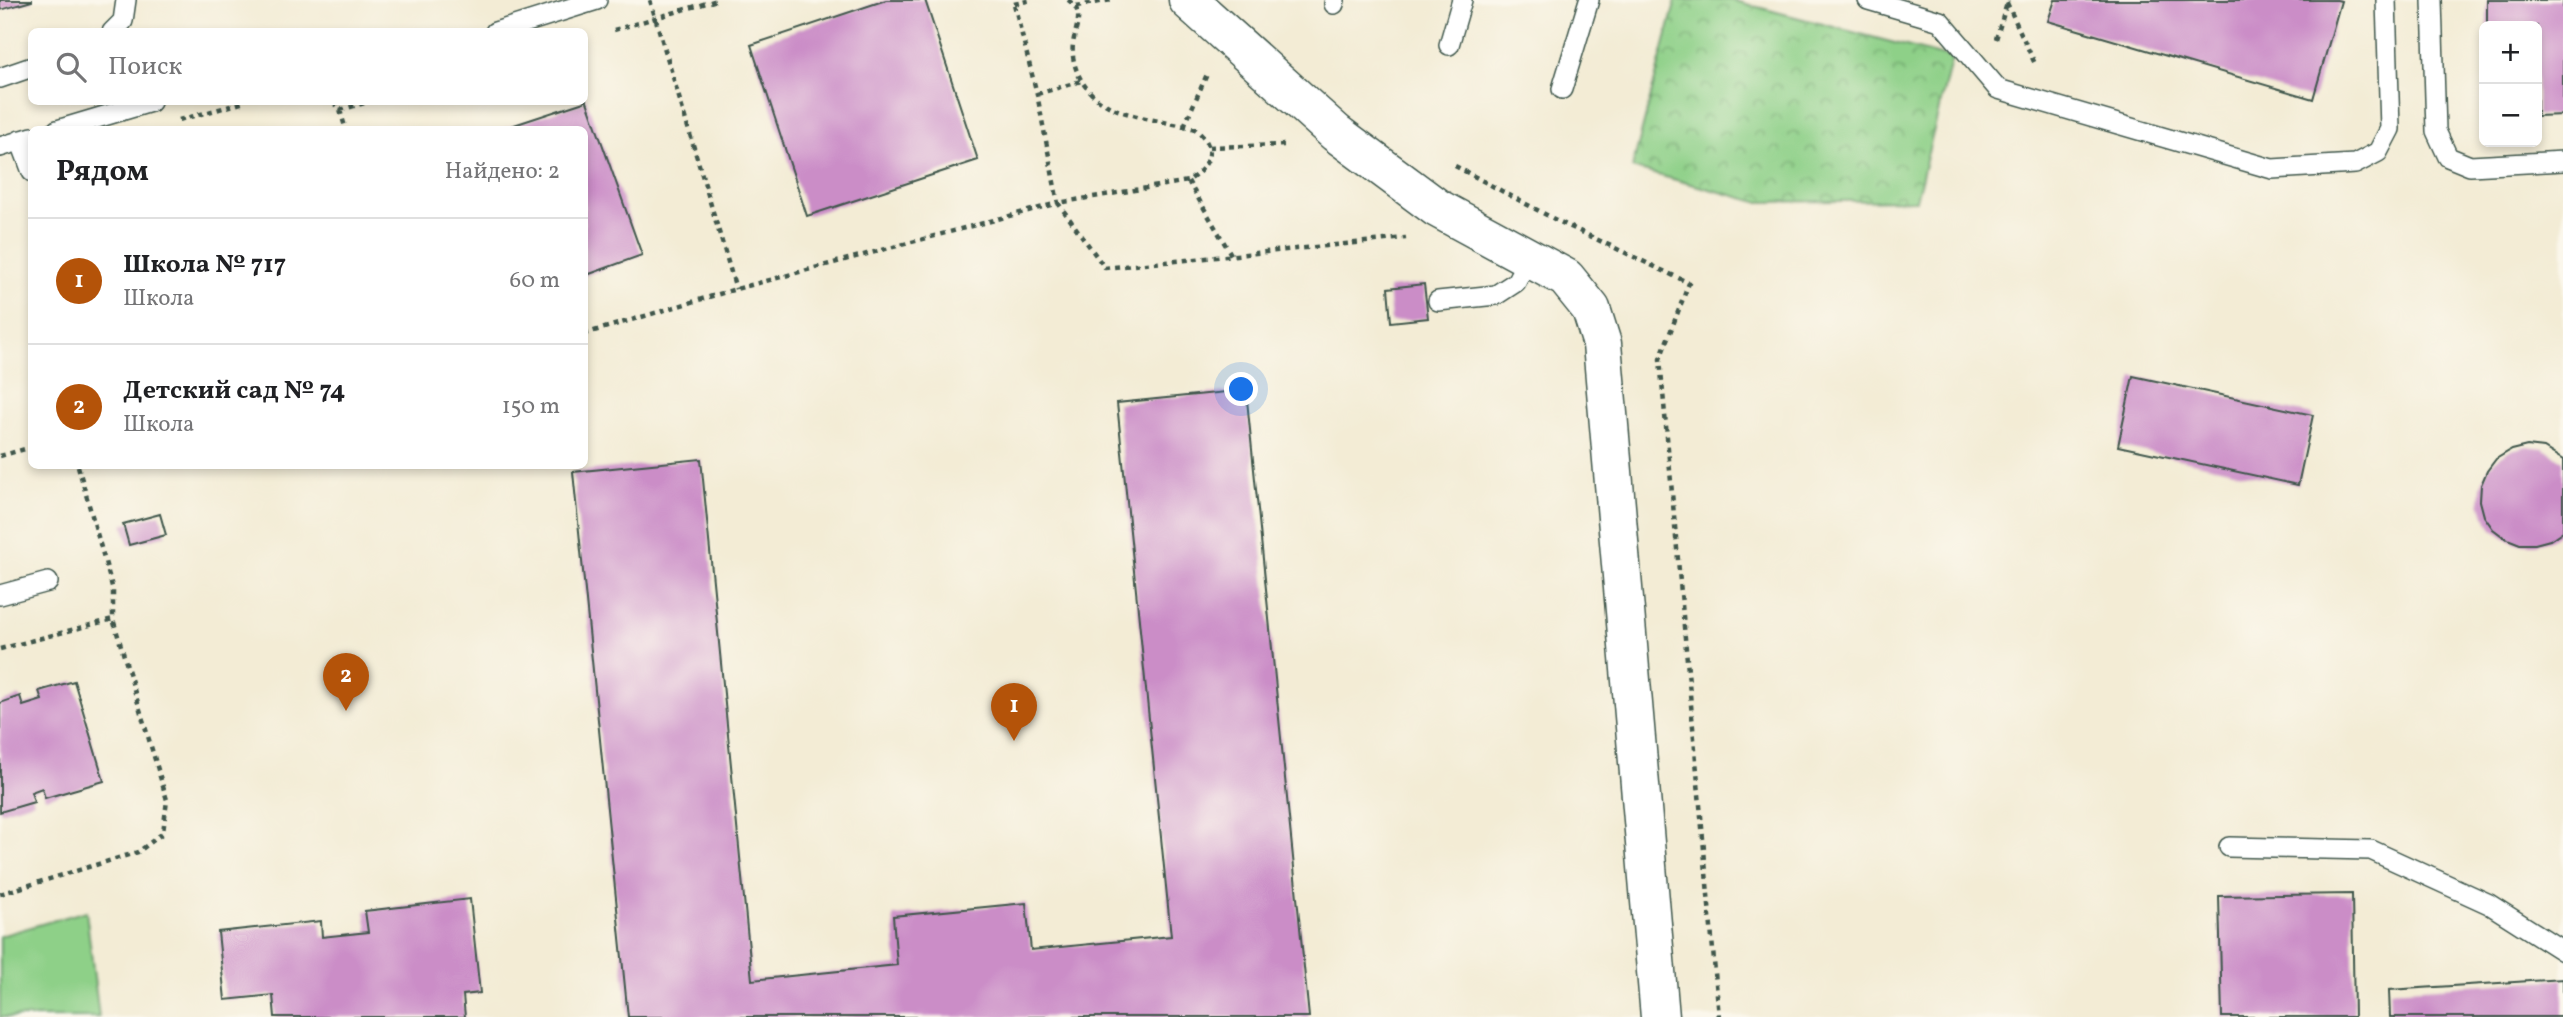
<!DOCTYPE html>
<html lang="ru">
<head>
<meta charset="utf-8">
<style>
  body { margin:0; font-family:Vollkorn,serif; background:#f2f2f2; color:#202124 }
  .controls { position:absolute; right:21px; top:21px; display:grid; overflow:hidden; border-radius:10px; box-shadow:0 4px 10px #0003 }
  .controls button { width:63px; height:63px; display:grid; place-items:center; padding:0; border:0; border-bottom:2px solid #e0e0e0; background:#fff; color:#202124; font:35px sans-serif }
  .you { position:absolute; left:1242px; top:390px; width:24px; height:24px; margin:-18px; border:5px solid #fff; border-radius:50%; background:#1a73e8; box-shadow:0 0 0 10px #1a73e833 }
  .badge { display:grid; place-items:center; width:46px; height:46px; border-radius:50%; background:#b45309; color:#fff; font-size:23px; font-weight:700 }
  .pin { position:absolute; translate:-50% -58px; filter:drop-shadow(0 2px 4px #0008) }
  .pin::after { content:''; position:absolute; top:37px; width:24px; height:21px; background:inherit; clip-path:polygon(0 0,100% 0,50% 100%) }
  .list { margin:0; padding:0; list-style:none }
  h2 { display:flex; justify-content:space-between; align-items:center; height:91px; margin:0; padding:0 28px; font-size:30px }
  h2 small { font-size:23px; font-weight:400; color:#757577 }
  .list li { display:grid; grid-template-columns:46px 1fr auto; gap:21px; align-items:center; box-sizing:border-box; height:126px; padding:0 28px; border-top:2px solid #e0e0e0 }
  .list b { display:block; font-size:26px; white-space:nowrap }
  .list p { margin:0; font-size:23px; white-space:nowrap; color:#757577 }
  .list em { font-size:23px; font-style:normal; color:#757577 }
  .icon { flex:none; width:38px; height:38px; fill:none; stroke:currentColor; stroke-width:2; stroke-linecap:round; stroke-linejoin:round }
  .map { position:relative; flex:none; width:2563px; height:1017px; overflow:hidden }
  .search { position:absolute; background:#fff; box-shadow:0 4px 10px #0003; left:28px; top:28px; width:560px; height:77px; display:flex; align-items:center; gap:18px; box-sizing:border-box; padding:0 24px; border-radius:10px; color:#757577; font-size:26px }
  .panel { position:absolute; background:#fff; box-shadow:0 4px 10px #0003; left:28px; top:126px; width:560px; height:343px; border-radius:10px }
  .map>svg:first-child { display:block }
  .green { fill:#8ed088; stroke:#56865e; stroke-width:2 }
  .park { fill:url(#park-crowns); stroke:#56865e; stroke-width:2 }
  .building { fill:#cb8dc7 }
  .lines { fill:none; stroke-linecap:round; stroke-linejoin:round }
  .service-casing { stroke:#3f574c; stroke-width:22 }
  .minor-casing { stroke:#3f574c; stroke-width:41 }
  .path { stroke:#3f574c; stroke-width:4.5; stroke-dasharray:5 5; stroke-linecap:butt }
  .service { stroke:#fff; stroke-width:19 }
  .minor { stroke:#fff; stroke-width:38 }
</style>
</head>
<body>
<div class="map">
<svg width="2563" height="1017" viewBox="0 0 2563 1017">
  <defs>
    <pattern id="park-crowns" width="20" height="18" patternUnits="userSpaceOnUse" patternTransform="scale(1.75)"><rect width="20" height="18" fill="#8ed088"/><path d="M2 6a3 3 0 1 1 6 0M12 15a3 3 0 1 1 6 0" fill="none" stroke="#73aa70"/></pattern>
  </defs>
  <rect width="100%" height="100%" fill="#fbf7ec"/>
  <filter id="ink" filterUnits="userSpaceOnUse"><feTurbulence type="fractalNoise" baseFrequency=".0143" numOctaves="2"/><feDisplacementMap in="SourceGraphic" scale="14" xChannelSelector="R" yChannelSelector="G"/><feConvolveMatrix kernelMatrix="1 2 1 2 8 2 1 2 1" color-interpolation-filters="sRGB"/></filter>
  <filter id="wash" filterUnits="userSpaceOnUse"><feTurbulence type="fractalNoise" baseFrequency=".00686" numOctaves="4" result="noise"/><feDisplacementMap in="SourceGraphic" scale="28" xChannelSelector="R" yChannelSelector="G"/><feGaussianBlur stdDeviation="1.57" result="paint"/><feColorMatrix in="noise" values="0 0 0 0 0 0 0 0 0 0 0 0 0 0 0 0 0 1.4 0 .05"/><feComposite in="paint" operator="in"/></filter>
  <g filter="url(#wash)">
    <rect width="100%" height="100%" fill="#f3ecd5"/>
    <path class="green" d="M86,911L99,1017H0V936Z"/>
    <path class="park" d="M1676,0H1731L1952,58L1916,200L1757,202L1632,168Z"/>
    <g id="blocks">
      <path class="building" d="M0,0H32V1L0,10Z
        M886,0H925L978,160L807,216L751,45Z
        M2055,0H2337L2341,1L2313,99L2048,21Z
        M2487,0H2563V115L2537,116V26H2487Z
        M585,96L642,255L584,276V130L502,129L584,102Z
        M1424,284L1428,318L1391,322L1388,288Z
        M2133,376L2313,415L2298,485L2118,446Z
        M1246,390L1309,1017H628L573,472L701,459L752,980L897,965L893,916L1026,903L1031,950L1171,936L1117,403Z
        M2527,446L2544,448L2563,460V531L2550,540L2535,544H2520L2505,538L2493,529L2484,516L2480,501L2481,485L2487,471L2496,459L2511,450Z
        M160,514L166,535L129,545L123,524Z
        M74,681L104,781L45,798L42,788L31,792L34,802L0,812V703L20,696L23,706L42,700L39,691Z
        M2352,894L2354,1017H2222L2219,896Z
        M470,899L480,993L463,995L465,1017H275L273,995L225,1000L218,932L321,921L322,937L368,932L365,911Z
        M2563,979V1017H2390L2389,990Z"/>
    </g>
  </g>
  <g filter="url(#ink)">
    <use href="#blocks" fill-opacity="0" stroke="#3f574c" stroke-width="2"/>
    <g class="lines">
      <g class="service-casing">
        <path id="service" d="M1868,0L1940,21L1998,89L2272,169L2355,164L2378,152L2390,129L2386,0
          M2432,0L2436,131L2448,157L2470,166L2563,161
          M1334,4L1335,0
          M112,32L123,21L126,0
          M495,32L597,0
          M1449,45L1462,0
          M0,78L32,67
          M1562,89L1589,0
          M57,130L151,102
          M20,140L32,172
          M0,147L32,137
          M1438,301L1496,295L1516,282L1529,257
          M0,595L48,582
          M2229,847L2371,850L2489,904L2563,951"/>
      </g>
      <g class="minor-casing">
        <path id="minor" d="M1188,0L1336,133L1437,208L1566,278L1591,309L1602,344L1660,1017"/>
      </g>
      <path class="path" d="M650,0L736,289
        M1068,0C1086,12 1075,27 1073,44C1070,67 1085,93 1105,104C1129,118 1167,121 1195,129C1219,148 1210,166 1188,181L1058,203L1105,268L1406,238
        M2007,3L2036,66
        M1014,4L1031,0
        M1076,6L1112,0
        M614,30L717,0
        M1996,39L2008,0
        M1037,94L1081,81
        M334,102L340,110L346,130
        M340,110L368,102
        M179,120L245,102
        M1184,126L1208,72
        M1209,147L1286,145
        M1455,166L1556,220L1689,283L1660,359L1719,1017
        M1188,181L1232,256
        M584,334L736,289L1058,203L1037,94L1013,0
        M0,456L32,447
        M78,466L113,590V619
        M0,649L113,619L167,800L163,833L138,852L0,894"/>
      <use href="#service" class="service"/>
      <use href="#minor" class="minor"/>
    </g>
  </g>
</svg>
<div class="controls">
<button>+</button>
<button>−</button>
</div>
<div class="you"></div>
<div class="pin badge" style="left:1014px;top:741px">1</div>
<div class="pin badge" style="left:346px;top:711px">2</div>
<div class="search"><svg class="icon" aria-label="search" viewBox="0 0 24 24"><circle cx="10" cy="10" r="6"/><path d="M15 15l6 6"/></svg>Поиск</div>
<section class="panel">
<h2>Рядом<small>Найдено: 2</small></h2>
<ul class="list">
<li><span class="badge">1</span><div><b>Школа № 717</b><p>Школа</p></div><em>60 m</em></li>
<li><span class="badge">2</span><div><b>Детский сад № 74</b><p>Школа</p></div><em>150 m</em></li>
</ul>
</section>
</div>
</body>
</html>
